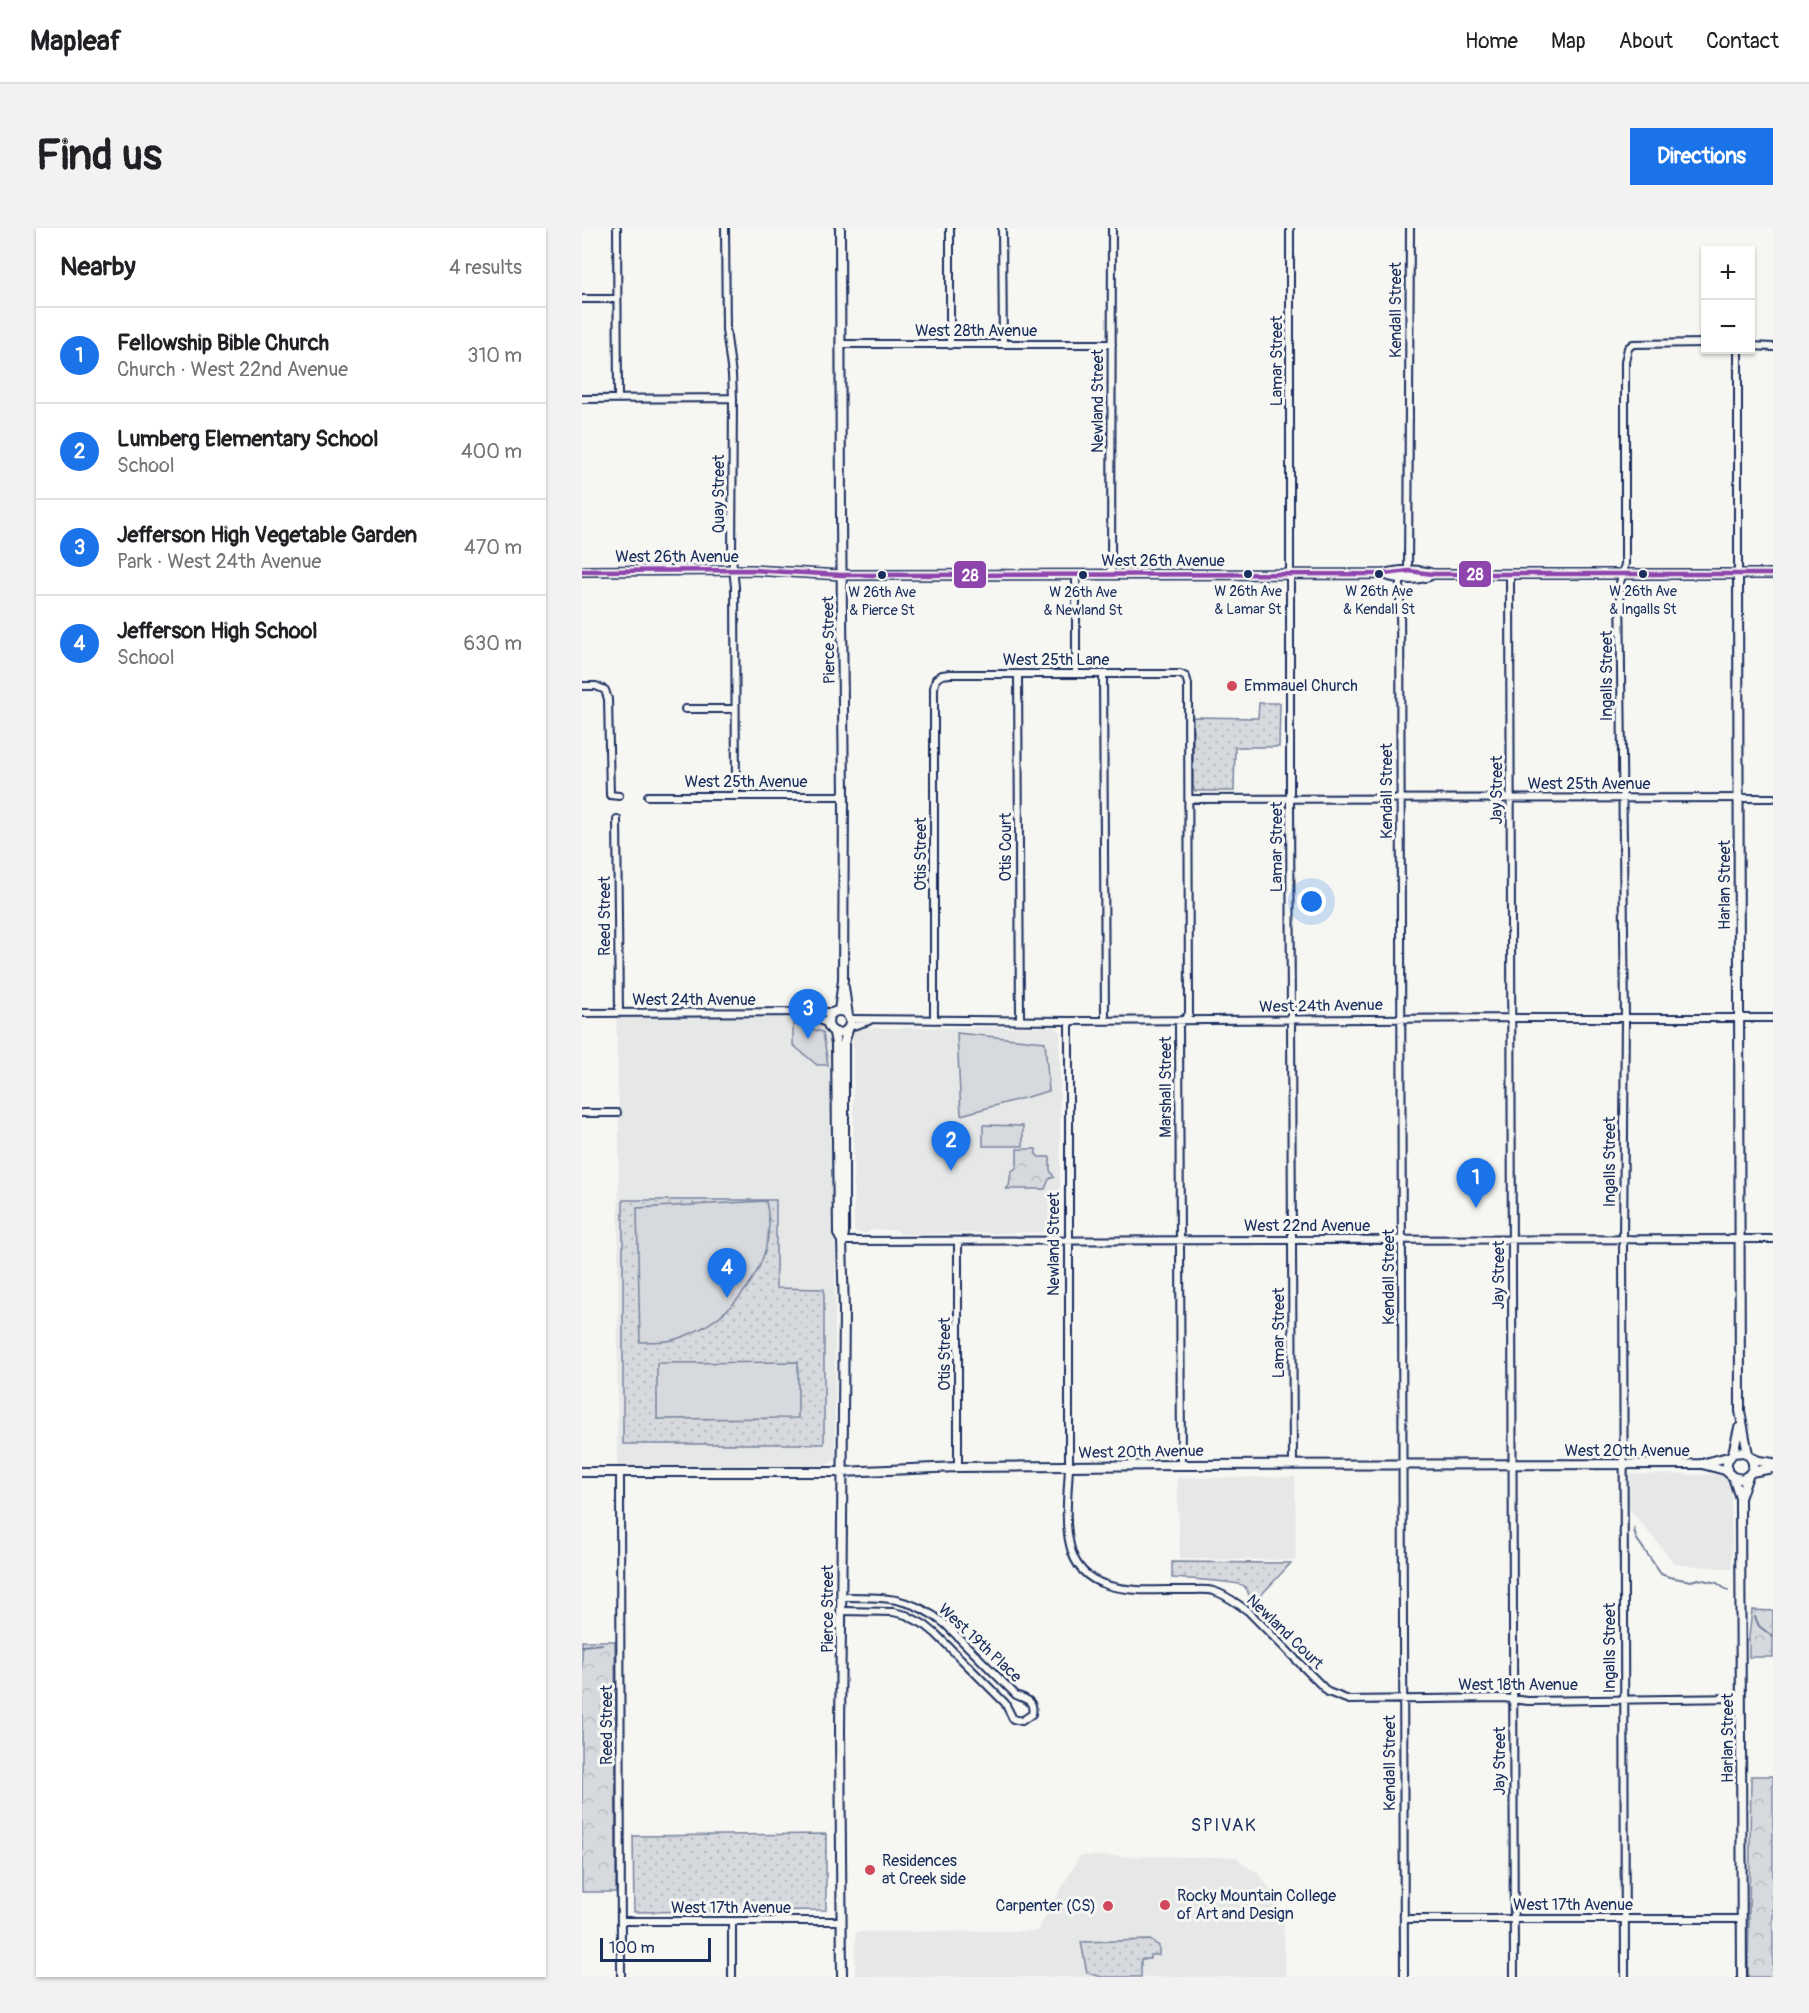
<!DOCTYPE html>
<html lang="en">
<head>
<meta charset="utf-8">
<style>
  body { margin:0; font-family:Pangolin,sans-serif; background:#f2f2f2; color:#202124 }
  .controls { position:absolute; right:18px; top:18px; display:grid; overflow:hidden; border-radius:0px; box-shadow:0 2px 4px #0004 }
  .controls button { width:54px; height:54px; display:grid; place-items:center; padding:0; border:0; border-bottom:2px solid #e0e0e0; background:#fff; color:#202124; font:30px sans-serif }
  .scale { position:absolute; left:18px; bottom:15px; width:111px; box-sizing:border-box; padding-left:6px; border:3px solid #1b2f5e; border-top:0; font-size:16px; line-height:21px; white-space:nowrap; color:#1b2f5e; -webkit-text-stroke:4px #f6f6f2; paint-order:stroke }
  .you { position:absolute; left:730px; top:674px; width:21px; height:21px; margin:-15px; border:4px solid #fff; border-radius:50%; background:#1a73e8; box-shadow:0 0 0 9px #1a73e833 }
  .badge { display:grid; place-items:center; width:39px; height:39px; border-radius:50%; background:#1a73e8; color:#fff; font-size:20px; font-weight:700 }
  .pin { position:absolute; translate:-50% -50px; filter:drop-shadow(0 2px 3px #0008) }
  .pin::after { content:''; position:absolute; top:32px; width:21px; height:18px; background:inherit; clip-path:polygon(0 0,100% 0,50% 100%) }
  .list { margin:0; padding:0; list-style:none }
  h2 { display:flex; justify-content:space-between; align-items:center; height:78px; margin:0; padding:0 24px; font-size:26px }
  h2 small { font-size:20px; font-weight:400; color:#757577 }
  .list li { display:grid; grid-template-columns:39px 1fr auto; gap:18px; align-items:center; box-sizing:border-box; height:96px; padding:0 24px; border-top:2px solid #e0e0e0 }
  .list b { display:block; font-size:22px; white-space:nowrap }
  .list p { margin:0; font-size:20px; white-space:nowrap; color:#757577 }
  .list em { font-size:20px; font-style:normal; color:#757577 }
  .map { position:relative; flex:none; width:1191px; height:1749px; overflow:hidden; border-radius:0px }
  header { display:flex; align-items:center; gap:36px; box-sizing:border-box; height:84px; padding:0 30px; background:#fff; border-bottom:2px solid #e0e0e0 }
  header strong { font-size:28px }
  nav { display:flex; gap:33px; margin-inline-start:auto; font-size:21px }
  .intro { display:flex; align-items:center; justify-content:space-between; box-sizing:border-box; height:144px; padding:0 36px }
  h1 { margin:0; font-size:42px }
  .button { padding:15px 27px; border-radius:0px; background:#1a73e8; color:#fff; font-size:21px; font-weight:700 }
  main { display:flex; gap:36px; padding:0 36px }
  aside { flex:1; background:#fff; border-radius:0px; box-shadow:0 2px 4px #0004 }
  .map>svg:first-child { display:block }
  .built { fill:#e6e7e7 }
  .grass { fill:url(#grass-dots); stroke:#78849e; stroke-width:1.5 }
  .park { fill:url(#park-crowns); stroke:#78849e; stroke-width:1.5 }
  .garden { fill:#d6d9dd; stroke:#78849e; stroke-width:1.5 }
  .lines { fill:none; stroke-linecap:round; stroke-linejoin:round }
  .stream { stroke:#717e99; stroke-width:2 }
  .minor-casing { stroke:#1b2f5e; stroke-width:10 }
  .tertiary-casing { stroke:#1b2f5e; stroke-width:12 }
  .minor { stroke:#f6f6f2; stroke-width:6 }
  .tertiary { stroke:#f6f6f2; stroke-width:8 }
  .bus-1-casing { stroke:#f6f6f2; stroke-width:9 }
  .bus-1 { stroke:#8e44ad; stroke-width:4.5 }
  .bus-dot { fill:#1b2f5e; stroke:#f6f6f2; stroke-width:2 }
  .poi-dot { fill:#d1495b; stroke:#f6f6f2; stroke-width:2 }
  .labels { text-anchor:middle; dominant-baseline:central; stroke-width:6; stroke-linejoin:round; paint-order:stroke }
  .bus-label { font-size:14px; fill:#1b2f5e; stroke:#f6f6f2 }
  .street-label { font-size:16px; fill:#1b2f5e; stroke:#f6f6f2 }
  .poi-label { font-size:16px; fill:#1b2f5e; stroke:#f6f6f2; text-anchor:start }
  .neighbourhood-label { font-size:18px; letter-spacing:1.5px; fill:#1b2f5e; stroke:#f6f6f2 }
  .line-badge { stroke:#f6f6f2; stroke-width:2 }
  .badge-label { font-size:16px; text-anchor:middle; font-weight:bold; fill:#fff }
</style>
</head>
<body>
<header>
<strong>Mapleaf</strong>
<nav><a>Home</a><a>Map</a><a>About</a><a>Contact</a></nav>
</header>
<div class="intro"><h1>Find us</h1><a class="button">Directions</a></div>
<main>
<aside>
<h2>Nearby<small>4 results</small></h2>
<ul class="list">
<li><span class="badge">1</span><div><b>Fellowship Bible Church</b><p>Church · West 22nd Avenue</p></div><em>310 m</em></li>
<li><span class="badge">2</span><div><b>Lumberg Elementary School</b><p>School</p></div><em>400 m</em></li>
<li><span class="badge">3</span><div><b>Jefferson High Vegetable Garden</b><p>Park · West 24th Avenue</p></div><em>470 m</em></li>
<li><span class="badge">4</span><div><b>Jefferson High School</b><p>School</p></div><em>630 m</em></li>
</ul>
</aside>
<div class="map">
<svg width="1191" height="1749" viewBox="0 0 1191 1749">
  <defs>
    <pattern id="grass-dots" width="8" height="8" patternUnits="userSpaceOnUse" patternTransform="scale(1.5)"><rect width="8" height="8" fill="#d6d9dd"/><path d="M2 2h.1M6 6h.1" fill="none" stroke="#b7bbc0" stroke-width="1.8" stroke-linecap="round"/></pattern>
    <pattern id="park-crowns" width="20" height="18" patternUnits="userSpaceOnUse" patternTransform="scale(1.5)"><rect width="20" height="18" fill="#d6d9dd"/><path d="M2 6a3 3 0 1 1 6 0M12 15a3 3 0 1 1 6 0" fill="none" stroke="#b7bbc0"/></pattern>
  </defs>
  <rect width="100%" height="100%" fill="#f6f6f2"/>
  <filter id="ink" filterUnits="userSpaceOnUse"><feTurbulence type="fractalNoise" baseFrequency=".0167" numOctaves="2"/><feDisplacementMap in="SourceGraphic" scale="12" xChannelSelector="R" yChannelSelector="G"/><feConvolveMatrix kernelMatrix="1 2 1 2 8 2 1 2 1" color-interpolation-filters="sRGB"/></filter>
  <g filter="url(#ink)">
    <path class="built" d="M244,788L250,790L253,795L252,856L249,861V910L253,915V1232L245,1237L35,1239L37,893L34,789Z
      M473,799L478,804V1004L318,1006L315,1002H289L284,1006L272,1004L271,802L275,800Z
      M1048,1246L1149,1247L1150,1341L1093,1336L1047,1280Z
      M713,1249L714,1332L598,1331L595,1250Z
      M498,1628L655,1629L662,1637L676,1645L690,1664L701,1691L704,1749H273L274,1704L455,1703Z"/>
    <path class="grass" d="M677,475H698L697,519H653L652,563H613L611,558V489L676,490Z
      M41,972H194V1060L242,1061V1216H41Z
      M590,1334L709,1335L681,1365L674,1375L670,1376C668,1370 666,1362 662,1358C657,1353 602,1351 590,1350Z
      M244,1606V1682L52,1684L51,1608Z
      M568,1712L577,1718V1727H568V1731H559V1749H520L505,1745L499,1714Z"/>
    <path class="park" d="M435,921H454V926L457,929H468V942L472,949L467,951L463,961H424L427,958L429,944L435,939Z
      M1170,1382L1191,1383V1429H1167V1409Z
      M0,1413H33L34,1664H0Z
      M1169,1548H1191V1749H1166Z"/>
    <path class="garden" d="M211,796L241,804L246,837H235L211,817Z
      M375,805L463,814L467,863L379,887Z
      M401,897L441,898V918H401Z
      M184,973C185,980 187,988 187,996C186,1049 143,1096 94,1111C84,1115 69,1113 58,1114L55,980Z
      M216,1134V1190L75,1191V1135Z"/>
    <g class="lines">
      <path class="stream" d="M1052,1301L1054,1310L1079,1346L1087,1349L1109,1353L1116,1351L1135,1355L1146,1363
        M1173,1389L1177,1398L1191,1409
        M0,1418L20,1416"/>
      <g class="minor-casing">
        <path id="minor" d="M35,0L36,171
          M143,0L144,102L150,147L151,170L150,329L153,359L154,568
          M368,0V117
          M420,0L421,116
          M708,0V571L711,1237
          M0,71H35
          M259,116H530
          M1168,118L1191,119
          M1156,122V346
          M0,171L151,170
          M826,344L828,0
          M494,346V446
          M529,346L530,0
          M928,346L932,1749
          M818,350L822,1749
          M436,446L438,792
          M521,446L523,792
          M0,458H14L23,462L26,471L28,567L37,568
          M103,481H153
          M66,568H262
          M607,571L1191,570
          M35,591L37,785
          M0,785L253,784
          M225,785L246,796
          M268,791L487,793L931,790H1191
          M352,792V460L354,451L360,447L368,446H598L604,449L606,456L607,786L597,797L599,1237
          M487,793V1239C486,1264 482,1292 488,1317C499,1372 565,1361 608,1362C615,1362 624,1361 631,1363C644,1366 655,1376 666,1383L746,1464L767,1472L921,1470L946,1473L1159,1470
          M268,799L287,793
          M0,885H35
          M260,1013L1191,1011
          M376,1013V1239
          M38,1245L39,1749
          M260,1369C301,1369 329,1368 363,1396L434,1467C443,1471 453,1472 450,1486L440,1493L431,1491L423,1475L354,1406L343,1397L324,1387L311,1384L260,1383
          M822,1691H1160
          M39,1693H259
          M150,1693V1749
          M1043,1749L1041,1012L1043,791L1038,355L1043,336V134L1046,120L1051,116L1124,115"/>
      </g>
      <g class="tertiary-casing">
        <path id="tertiary" d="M0,343L170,342L260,347L802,346C816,342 838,341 851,346H1191
          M802,346C814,352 839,353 851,346
          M1156,346L1158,1183L1166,1226
          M262,759L266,788
          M246 794a11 11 0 1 1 22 0a11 11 0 1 1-22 0Z
          M257,783L261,752L262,568L259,293L258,0
          M252,805L254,816L256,1006L260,1013
          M1151,1225L1157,1200
          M1170,1230L1177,1233L1191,1235
          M1120,1236L1143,1242L1151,1249L1160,1251C1174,1245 1175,1232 1162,1224L1151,1225L1145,1233V1243
          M0,1244H259L376,1239L599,1237L1119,1236L1146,1229
          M1169,1244L1191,1240
          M1151,1249L1158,1270L1160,1749
          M1158,1270L1166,1248
          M260,1749L258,1501L262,1083L260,1013L262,1006V815L266,802"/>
      </g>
      <use href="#minor" class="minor"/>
      <use href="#tertiary" class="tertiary"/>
      <g class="bus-1-casing">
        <path id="bus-1" d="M0,343L170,342L260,347L802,346L827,343L851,346H1191"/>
      </g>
      <use href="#bus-1" class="bus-1"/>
    </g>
  </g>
  <g class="bus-dot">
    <circle cx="666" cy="346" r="5"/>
    <circle cx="797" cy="346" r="5"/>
    <circle cx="1061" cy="346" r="5"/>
    <circle cx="300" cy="347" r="5"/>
    <circle cx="501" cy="347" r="5"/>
  </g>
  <g class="poi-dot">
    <circle cx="650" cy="458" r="6"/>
    <circle cx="288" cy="1642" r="6"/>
    <circle cx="583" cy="1677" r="6"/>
    <circle cx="526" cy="1678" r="6"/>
  </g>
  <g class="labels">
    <g class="bus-label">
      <text x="666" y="363">W 26th Ave<tspan x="666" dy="18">&amp; Lamar St</tspan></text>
      <text x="797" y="363">W 26th Ave<tspan x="797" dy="18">&amp; Kendall St</tspan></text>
      <text x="1061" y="363">W 26th Ave<tspan x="1061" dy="18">&amp; Ingalls St</tspan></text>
      <text x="300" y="364">W 26th Ave<tspan x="300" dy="18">&amp; Pierce St</tspan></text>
      <text x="501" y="364">W 26th Ave<tspan x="501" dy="18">&amp; Newland St</tspan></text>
    </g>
    <g class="street-label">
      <text transform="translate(814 82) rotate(-90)">Kendall Street</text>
      <text x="394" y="103">West 28th Avenue</text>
      <text transform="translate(695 133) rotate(-90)">Lamar Street</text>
      <text transform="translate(516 173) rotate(-90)">Newland Street</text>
      <text transform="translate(137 266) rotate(-90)">Quay Street</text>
      <text x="95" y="329">West 26th Avenue</text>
      <text x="581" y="333">West 26th Avenue</text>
      <text transform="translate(247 412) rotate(-91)">Pierce Street</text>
      <text x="474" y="432">West 25th Lane</text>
      <text transform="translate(1025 448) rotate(-90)">Ingalls Street</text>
      <text x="164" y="554">West 25th Avenue</text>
      <text x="1007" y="556">West 25th Avenue</text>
      <text transform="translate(915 562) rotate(-90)">Jay Street</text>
      <text transform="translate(805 563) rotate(-90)">Kendall Street</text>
      <text transform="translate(424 619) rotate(-90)">Otis Court</text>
      <text transform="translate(695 619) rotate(-90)">Lamar Street</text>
      <text transform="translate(339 626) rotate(-90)">Otis Street</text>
      <text transform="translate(1143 657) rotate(-90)">Harlan Street</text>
      <text transform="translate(23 688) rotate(-90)">Reed Street</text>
      <text x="112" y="772">West 24th Avenue</text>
      <text transform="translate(739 778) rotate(-1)">West 24th Avenue</text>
      <text transform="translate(584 859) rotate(-90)">Marshall Street</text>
      <text transform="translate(1028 934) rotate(-90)">Ingalls Street</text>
      <text x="725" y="998">West 22nd Avenue</text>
      <text transform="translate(472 1016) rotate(-90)">Newland Street</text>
      <text transform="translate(917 1047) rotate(-90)">Jay Street</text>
      <text transform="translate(807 1049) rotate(-90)">Kendall Street</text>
      <text transform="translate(697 1105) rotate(-90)">Lamar Street</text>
      <text transform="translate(363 1126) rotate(-90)">Otis Street</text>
      <text x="1045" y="1223">West 20th Avenue</text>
      <text transform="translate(559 1224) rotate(-1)">West 20th Avenue</text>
      <text transform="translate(246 1381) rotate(-90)">Pierce Street</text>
      <text transform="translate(703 1404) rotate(44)">Newland Court</text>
      <text transform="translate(398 1415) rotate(43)">West 19th Place</text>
      <text transform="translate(1028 1420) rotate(-90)">Ingalls Street</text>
      <text x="936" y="1457">West 18th Avenue</text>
      <text transform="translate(25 1497) rotate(-90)">Reed Street</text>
      <text transform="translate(1146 1510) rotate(-90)">Harlan Street</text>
      <text transform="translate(918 1533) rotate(-90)">Jay Street</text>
      <text transform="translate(808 1535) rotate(-90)">Kendall Street</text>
      <text x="991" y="1677">West 17th Avenue</text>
      <text x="149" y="1680">West 17th Avenue</text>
    </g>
    <g class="poi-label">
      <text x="662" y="458">Emmauel Church</text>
      <text x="300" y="1633">Residences<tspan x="300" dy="18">at Creek side</tspan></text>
      <text x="595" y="1668">Rocky Mountain College<tspan x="595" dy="18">of Art and Design</tspan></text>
      <text x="514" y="1678" text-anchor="end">Carpenter (CS)</text>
    </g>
    <g class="neighbourhood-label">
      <text x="642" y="1597">SPIVAK</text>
    </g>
  </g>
  <g class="line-badge">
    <rect x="876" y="332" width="34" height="28" rx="6" fill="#8e44ad"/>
    <rect x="371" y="332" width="34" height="29" rx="6" fill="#8e44ad"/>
  </g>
  <g class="badge-label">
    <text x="893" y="352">28</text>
    <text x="388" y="353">28</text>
  </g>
</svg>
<div class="controls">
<button>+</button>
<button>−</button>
</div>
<div class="scale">100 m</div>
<div class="you"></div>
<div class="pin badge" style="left:894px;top:980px">1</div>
<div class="pin badge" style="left:369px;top:943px">2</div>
<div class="pin badge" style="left:226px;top:811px">3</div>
<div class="pin badge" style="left:145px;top:1070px">4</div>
</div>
</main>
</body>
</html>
